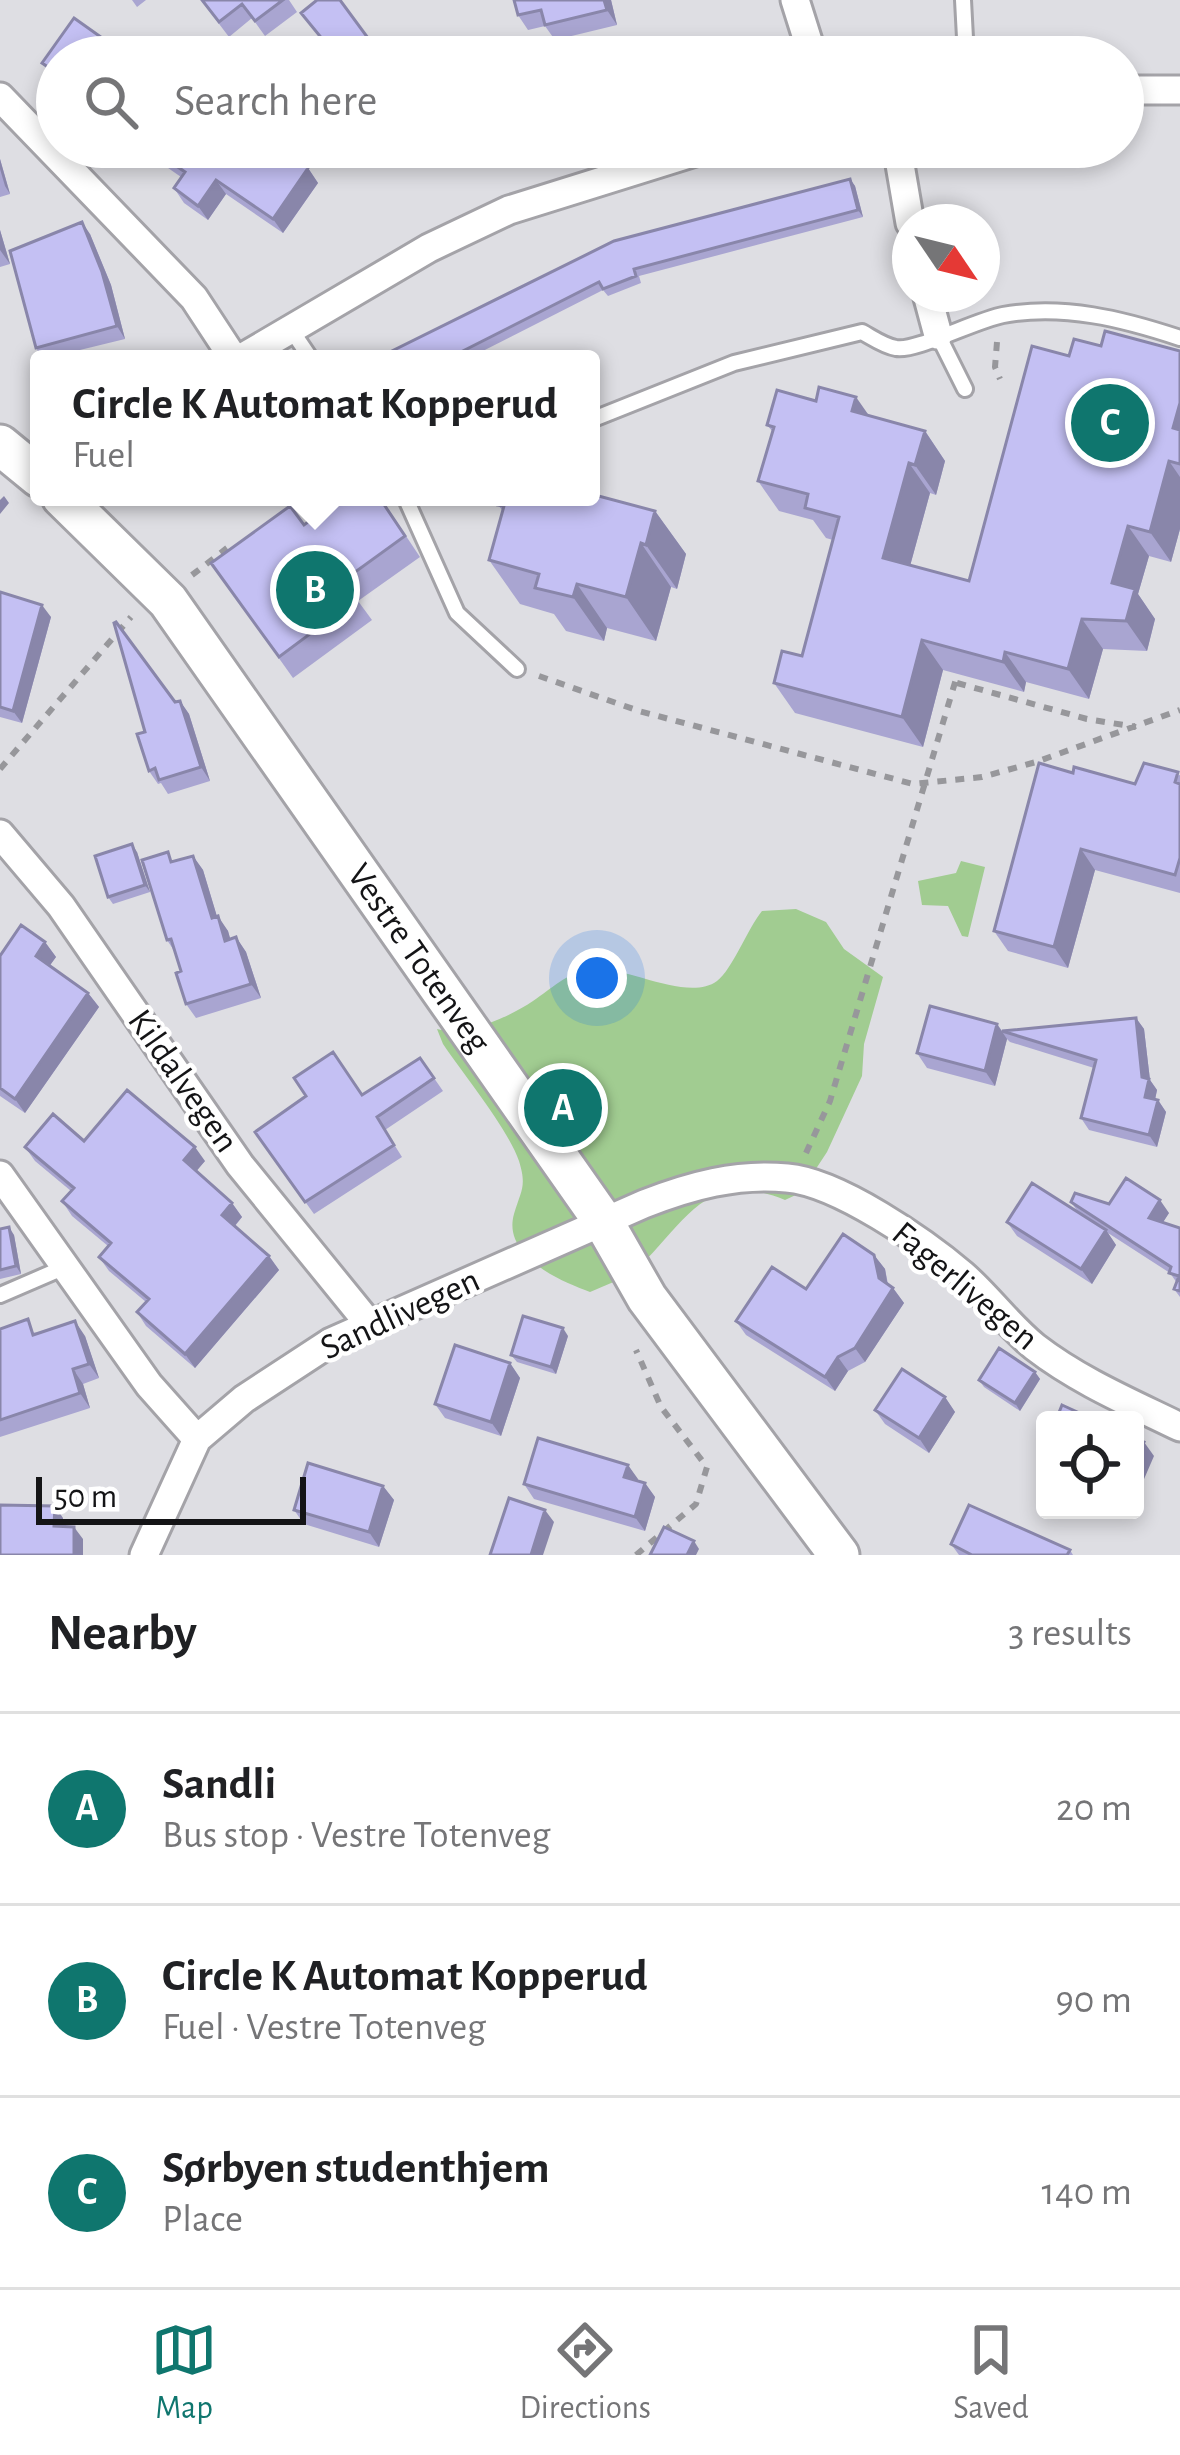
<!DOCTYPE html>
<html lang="en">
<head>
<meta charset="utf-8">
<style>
  body { margin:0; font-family:"Alegreya Sans",sans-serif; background:#f6f6f6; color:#202124 }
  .controls { position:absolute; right:36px; bottom:36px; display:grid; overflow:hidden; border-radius:12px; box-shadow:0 6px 18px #0003 }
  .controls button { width:108px; height:108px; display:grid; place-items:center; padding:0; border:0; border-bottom:3px solid #e0e0e0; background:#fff; color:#202124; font:60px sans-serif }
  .compass { position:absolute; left:892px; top:204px; width:108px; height:108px; border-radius:50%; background:#fff; box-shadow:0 6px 18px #0003; rotate:125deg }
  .scale { position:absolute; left:36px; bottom:30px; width:270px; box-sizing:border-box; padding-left:12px; border:6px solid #141416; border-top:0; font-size:33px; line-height:42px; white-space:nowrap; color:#141416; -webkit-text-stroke:9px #fff; paint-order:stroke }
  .you { position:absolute; left:597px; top:978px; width:42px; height:42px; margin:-30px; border:9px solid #fff; border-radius:50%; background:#1a73e8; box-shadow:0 0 0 18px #1a73e833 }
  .badge { display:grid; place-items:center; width:78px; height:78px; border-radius:50%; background:#0f766e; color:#fff; font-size:39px; font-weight:700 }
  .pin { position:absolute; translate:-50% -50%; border:6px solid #fff; box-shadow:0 3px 12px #0006 }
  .popup { position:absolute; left:30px; top:350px; width:570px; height:156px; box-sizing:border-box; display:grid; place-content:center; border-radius:12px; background:#fff; filter:drop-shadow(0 3px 9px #0005); font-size:39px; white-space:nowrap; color:#757577 }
  .popup b { font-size:45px; color:#202124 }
  .popup::after { content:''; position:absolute; left:50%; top:100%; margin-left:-24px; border:24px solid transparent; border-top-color:#fff }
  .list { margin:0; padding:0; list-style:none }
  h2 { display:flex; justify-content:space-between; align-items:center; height:156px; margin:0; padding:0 48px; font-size:51px }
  h2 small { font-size:39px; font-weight:400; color:#757577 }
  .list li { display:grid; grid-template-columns:78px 1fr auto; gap:36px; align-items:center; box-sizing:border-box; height:192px; padding:0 48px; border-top:3px solid #e0e0e0 }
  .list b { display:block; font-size:45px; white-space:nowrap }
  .list p { margin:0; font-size:39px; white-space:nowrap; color:#757577 }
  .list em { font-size:39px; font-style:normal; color:#757577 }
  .icon { flex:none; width:66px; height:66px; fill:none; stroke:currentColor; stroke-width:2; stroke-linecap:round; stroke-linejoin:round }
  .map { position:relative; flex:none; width:1180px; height:1555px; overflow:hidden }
  .search { position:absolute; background:#fff; box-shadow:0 6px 18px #0003; left:36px; right:36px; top:36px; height:132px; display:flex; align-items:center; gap:30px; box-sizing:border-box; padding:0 42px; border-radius:66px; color:#757577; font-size:45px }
  .sheet { height:732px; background:#fff }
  nav { display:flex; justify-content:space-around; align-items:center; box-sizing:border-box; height:168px; border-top:3px solid #e0e0e0; background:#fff; font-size:33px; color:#757577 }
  nav a { display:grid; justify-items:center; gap:6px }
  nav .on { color:#0f766e }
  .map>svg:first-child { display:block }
  .green { fill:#a1cc91 }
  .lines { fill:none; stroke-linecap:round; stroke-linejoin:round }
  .service-casing { stroke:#a4a3a8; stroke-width:20 }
  .minor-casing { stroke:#a4a3a8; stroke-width:33 }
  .secondary-casing { stroke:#a4a3a8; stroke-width:45 }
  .path { stroke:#97979b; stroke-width:6; stroke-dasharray:9 9; stroke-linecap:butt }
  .service { stroke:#fff; stroke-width:14 }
  .minor { stroke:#fff; stroke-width:27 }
  .secondary { stroke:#fff; stroke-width:39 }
  .wall { fill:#a9a5d1 }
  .shaded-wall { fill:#8986aa }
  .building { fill:#c4c0f3; stroke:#8986aa; stroke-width:3 }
  .labels { text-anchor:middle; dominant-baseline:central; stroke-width:9; stroke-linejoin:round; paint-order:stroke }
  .street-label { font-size:36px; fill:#141416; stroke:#fff }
</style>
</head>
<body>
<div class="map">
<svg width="1180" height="1555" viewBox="0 0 1180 1555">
  <rect width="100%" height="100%" fill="#dedee3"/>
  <path class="green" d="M961,861L985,867L968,937L962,936L948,906L922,905L918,881L956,873Z
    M796,909L826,922L844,949L883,977L864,1044L862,1076L827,1152L800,1193L785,1200C707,1168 688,1219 640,1266C627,1278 606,1285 590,1292C560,1281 502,1256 514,1214C521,1190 527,1187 519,1161C508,1129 464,1075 443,1044L437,1029C467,1036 507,1018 533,1001C551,989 567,973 589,969C623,964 687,1003 717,981C732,970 748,928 762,911Z"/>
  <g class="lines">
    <g class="service-casing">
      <path id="service" d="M963,0L966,57
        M290,328L311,359
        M938,335L965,389
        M591,420L734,363L862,332C873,338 884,346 896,348C915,352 976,320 1003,315C1063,304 1123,319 1180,338
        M405,497L457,613L517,669
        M0,1295L65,1267"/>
    </g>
    <g class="minor-casing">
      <path id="minor" d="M795,0L813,57
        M1123,90H1180
        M0,97L194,298L234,359
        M897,147L910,223
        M927,294L938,335
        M240,359L429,248L509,210L711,147
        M0,834L61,906L240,1165L370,1325
        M0,1175L149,1385L197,1439
        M144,1555L197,1439L244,1399L331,1342L644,1204C690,1186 737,1173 787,1178C838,1182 924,1242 963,1275C988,1297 1009,1326 1035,1347C1079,1381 1131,1403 1180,1427"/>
    </g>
    <g class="secondary-casing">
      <g id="secondary">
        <path d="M0,445L39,477"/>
        <path id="s1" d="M62,497L168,601L603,1221L647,1298L839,1555"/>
      </g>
    </g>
    <path class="path" d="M997,342L995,367L1000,379
      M192,575L227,548
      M539,676L639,711L913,784L982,777L1036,762L1180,710
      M957,683L1087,719L1136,727
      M0,769L131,617
      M806,1153L830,1101L959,669
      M636,1555L696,1504L707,1467L661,1407L636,1350"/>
    <use href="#service" class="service"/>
    <use href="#minor" class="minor"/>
    <use href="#secondary" class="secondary"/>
  </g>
  <path class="wall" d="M132,0H146L137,7Z
    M201,0H289L297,12L265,36L252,18L229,37Z
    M514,0H611L617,25L555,40L545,26L528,30L518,15Z
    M57,57V81L42,63Z
    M138,147H256L270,157L308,168L318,183L283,233L226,194L208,220L184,203L174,188L181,177Z
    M0,159L10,194L0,197Z
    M850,179L855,186L863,217L639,276L641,283L608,296L603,290L467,359H395Z
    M0,230L10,264L0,267Z
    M90,234L111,285L125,339L43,359L36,348Z
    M1101,346L1180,351V529L1171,562L1149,556L1138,594L1155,619L1147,651L1103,649L1089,699L1026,682L1024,692L943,670L923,747L795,713L774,683L802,656L833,540L826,538L813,520L779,511L758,481L773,432L767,425L870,416L925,431L945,461L936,495L930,493L910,566L969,581L1069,356Z
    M591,483L600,496L655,511L686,554L677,589L671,587L656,641L607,628L604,641L566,631L554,614L520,604L489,560L503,511L498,505Z
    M380,497L420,557L358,601L372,620L293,678L211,563L304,525Z
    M0,592L51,617L22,723L0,717Z
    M180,701L189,714L210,781L168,794L161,783L158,784L149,771L145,732L175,702Z
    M1073,773L1135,784L1180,775V893L1095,870L1068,968L1008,951L994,931Z
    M137,852L150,892L113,904L108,897Z
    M193,856L203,870L217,917L228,931L230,939L236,937L246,952L261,998L196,1018L186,1004L181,971L175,952L167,940L175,861Z
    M45,942L56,957L49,966L88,993L99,1007L25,1113L0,1096V956Z
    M1136,1018L1144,1029L1150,1080L1157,1090L1155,1100H1158L1166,1112L1157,1147L1089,1130L1081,1118L1094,1068L1010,1042L1007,1039L995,1086L927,1068L917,1053L997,1024L1002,1031Z
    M420,1058L443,1091L385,1130L402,1157L314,1214L255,1132L362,1095Z
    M84,1141L205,1161L196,1171L232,1203L242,1217L235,1226L269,1256L279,1270L195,1368L146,1326L137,1312L146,1302L109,1271L99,1257L108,1246L72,1216L62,1201L71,1191L35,1161L25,1147Z
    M1071,1202L1109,1204L1169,1213L1163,1222L1180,1228V1297L1174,1289L1177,1283L1170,1273L1108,1233L1116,1245L1092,1284L1017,1236L1007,1222L1078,1212Z
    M0,1229L14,1235L21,1274L0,1279Z
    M874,1255L885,1269L888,1284L893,1288L904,1303L865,1362L848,1371L835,1391L746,1335L736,1321L806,1289Z
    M0,1329L38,1333L85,1336L99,1378L83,1384L90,1408L0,1437Z
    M568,1336L556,1374L517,1362L511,1355Z
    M510,1363L520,1378L501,1436L445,1418L435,1404Z
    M1035,1372L1040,1379L1020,1411L984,1387L979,1380Z
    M945,1397L955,1412L929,1453L885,1424L875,1410Z
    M628,1465L638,1481L645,1483L655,1497L645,1531L534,1499L524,1484Z
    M383,1486L394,1500L379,1547L304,1524L294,1510Z
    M951,1544L1070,1550L1073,1555H959Z"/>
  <path class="shaded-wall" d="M604,0H611L617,25L607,10Z
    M0,159L10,194L5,186L0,169Z
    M308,168L318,183L283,233L273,219Z
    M850,179L855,186L863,217L858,210Z
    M216,180L226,194L208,220L198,206Z
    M82,222L90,234L111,285L125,339L117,326Z
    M0,230L10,264L0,250Z
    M856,397L877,427L852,411Z
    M1180,403V438L1173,428Z
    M925,431L945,461L936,495L915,465Z
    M1169,461L1180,477V529L1171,562L1150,532Z
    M909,463L930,493L904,588L883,558Z
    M4,496L9,503L0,514V500Z
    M655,511L686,554L677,589L646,545Z
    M1128,526L1149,556L1138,594L1155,619L1147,651L1126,621L1112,583Z
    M641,543L671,587L656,641L626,597Z
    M577,584L607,628L604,641L573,597Z
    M42,605L51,617L22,723L13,711Z
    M1082,619L1103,649L1089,699L1068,669Z
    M922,640L943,670L923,747L902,717Z
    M1005,652L1026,682L1024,692L1003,662Z
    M180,701L189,714L210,781L201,767Z
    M132,844L137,852L150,892L145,885Z
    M1081,849L1095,870L1068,968L1054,947Z
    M193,856L203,870L222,933L212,918Z
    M218,916L228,931L235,955L225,941Z
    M236,937L246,952L261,998L251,984Z
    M45,942L56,957L46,971L36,956Z
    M88,993L99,1007L25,1113L15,1099Z
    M1136,1018L1144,1029L1150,1080L1157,1090L1153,1109L1145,1097Z
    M997,1024L1007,1039L995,1086L985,1071Z
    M1158,1100L1166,1112L1157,1147L1149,1135Z
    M195,1147L205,1161L194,1174L184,1160Z
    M1160,1200L1169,1213L1158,1230L1149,1218Z
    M232,1203L242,1217L232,1229L222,1215Z
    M9,1227L14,1235L21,1274L16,1266Z
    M1106,1230L1116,1245L1092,1284L1081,1269Z
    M874,1255L885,1269L889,1293L879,1278Z
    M269,1256L279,1270L195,1368L185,1354Z
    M893,1288L904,1303L865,1362L855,1348Z
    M75,1321L85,1336L99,1378L89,1364Z
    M563,1328L568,1336L556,1374L551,1367Z
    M838,1357L848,1371L835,1391L825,1377Z
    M510,1363L520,1378L501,1436L491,1422Z
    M73,1369L83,1384L90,1408L80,1393Z
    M1035,1372L1040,1379L1020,1411L1015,1403Z
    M945,1397L955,1412L929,1453L919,1438Z
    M1144,1442L1154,1456L1135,1500V1462Z
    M628,1465L638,1479L635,1492L624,1477Z
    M645,1483L655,1497L645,1531L635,1517Z
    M383,1486L394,1500L379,1547L369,1532Z
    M55,1506L63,1518V1539L54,1526Z
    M545,1510L554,1522L543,1555H531Z
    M74,1527L83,1539V1555H74Z
    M694,1541L699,1549L696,1555H687Z"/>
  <path class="building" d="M202,0H283L255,21L242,4L219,22Z
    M317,0H340L382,57H337L301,13Z
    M514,0H604L607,10L545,25L541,10L518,15Z
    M74,18L129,57H57V73L42,63Z
    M149,147H256L270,157L278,147L308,168L273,219L216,180L198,206L174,188L185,172Z
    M850,179L858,210L634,269L636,276L603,289L599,282L447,359H395L392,351L614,241Z
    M82,222L102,272L117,326L36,348L10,251Z
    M1105,331L1180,351V403L1173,428L1180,430V464L1169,461L1150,532L1128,526L1112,583L1135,589L1126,621L1082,619L1068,669L1005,652L1003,662L922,640L902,717L774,683L782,651L802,656L839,517L805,508L808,494L758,481L774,427L767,425L777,390L816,401L819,387L856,397L852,411L925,431L915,465L909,463L883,558L969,581L1032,346L1069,356L1074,339L1101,346Z
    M591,494L655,511L646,545L641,543L626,597L577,584L573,597L535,588L539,574L489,560L504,506L498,505L501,497H591Z
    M342,497H379L405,536L344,580L357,599L279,657L211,563L290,506L304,525Z
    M0,592L42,605L13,711L0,707Z
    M116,622L175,702L180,701L201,767L159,780L155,768L149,771L137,734L145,732L114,623Z
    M1039,763L1073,773L1074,767L1135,784L1144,763L1178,772L1175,782L1180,784V858L1175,875L1081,849L1054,947L994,931Z
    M132,844L145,885L108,897L95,856Z
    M168,852L171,862L193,856L212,918L218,916L225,941L236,937L251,984L186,1004L176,973L181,971L171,939L167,940L142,860Z
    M21,925L45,942L36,956L88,993L15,1099L0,1088V956Z
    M930,1006L997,1024L985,1071L917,1053Z
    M1136,1018L1142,1077L1149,1079L1145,1097L1158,1100L1149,1135L1081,1118L1096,1060L1002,1031Z
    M333,1052L362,1095L420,1058L434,1078L377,1117L394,1145L305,1202L255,1132L306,1096L294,1078Z
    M127,1090L195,1147L184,1160L232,1203L222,1215L269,1256L185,1354L137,1312L149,1299L99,1257L111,1243L62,1201L74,1188L25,1147L53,1114L84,1141Z
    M1126,1178L1160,1200L1149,1218L1180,1228V1291L1174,1289L1179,1276L1169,1273L1171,1267L1071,1202L1075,1193L1109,1204Z
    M1032,1183L1106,1230L1081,1269L1007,1222Z
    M9,1227L16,1266L0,1270V1229Z
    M843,1234L874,1255L879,1278L893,1288L855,1348L838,1357L825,1377L736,1321L772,1267L806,1289Z
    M523,1316L563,1328L551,1367L511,1355Z
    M28,1319L33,1335L75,1321L89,1364L73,1369L80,1393L0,1420V1329Z
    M455,1345L510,1363L491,1422L435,1404Z
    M999,1348L1035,1372L1015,1403L979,1380Z
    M902,1369L945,1397L919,1438L875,1410Z
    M1062,1405L1095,1420H1056Z
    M538,1438L628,1465L624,1477L645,1483L635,1517L524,1484Z
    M1135,1438L1144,1442L1135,1462Z
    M308,1463L383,1486L369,1532L294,1510Z
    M509,1498L545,1510L531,1555H490Z
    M0,1505L55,1506L54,1526L74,1527V1555H0Z
    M969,1505L1070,1550L1067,1555H972L951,1544Z
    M664,1527L694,1541L687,1555H650Z"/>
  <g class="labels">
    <g class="street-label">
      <text stroke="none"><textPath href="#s1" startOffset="585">Vestre Totenveg</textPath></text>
      <text transform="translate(183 1081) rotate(55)">Kildalvegen</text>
      <text transform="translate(965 1286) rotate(40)">Fagerlivegen</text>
      <text transform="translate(400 1314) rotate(-25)">Sandlivegen</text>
    </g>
  </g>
</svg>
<div class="controls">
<button><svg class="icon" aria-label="locate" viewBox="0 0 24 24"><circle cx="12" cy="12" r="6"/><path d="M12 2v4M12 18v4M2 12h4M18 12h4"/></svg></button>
</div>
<svg class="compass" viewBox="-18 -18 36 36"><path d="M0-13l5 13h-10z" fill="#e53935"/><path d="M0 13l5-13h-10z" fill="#757577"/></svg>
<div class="scale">50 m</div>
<div class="you"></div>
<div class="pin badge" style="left:563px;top:1108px">A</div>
<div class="pin badge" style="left:315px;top:590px">B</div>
<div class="popup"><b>Circle K Automat Kopperud</b>Fuel</div>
<div class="pin badge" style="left:1110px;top:423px">C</div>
<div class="search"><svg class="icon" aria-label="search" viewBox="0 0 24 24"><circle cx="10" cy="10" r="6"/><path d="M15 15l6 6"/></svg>Search here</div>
</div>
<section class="sheet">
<h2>Nearby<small>3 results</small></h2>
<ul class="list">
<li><span class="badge">A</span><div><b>Sandli</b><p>Bus stop · Vestre Totenveg</p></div><em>20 m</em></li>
<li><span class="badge">B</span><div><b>Circle K Automat Kopperud</b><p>Fuel · Vestre Totenveg</p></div><em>90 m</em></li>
<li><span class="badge">C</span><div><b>Sørbyen studenthjem</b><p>Place</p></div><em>140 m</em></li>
</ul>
</section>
<nav>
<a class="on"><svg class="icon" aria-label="map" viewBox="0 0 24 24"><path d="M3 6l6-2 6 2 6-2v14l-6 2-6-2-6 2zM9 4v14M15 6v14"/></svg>Map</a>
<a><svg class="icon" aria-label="directions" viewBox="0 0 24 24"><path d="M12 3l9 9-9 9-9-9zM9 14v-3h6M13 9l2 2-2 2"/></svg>Directions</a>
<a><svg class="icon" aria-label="saved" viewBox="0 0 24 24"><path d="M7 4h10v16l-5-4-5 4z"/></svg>Saved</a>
</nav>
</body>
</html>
